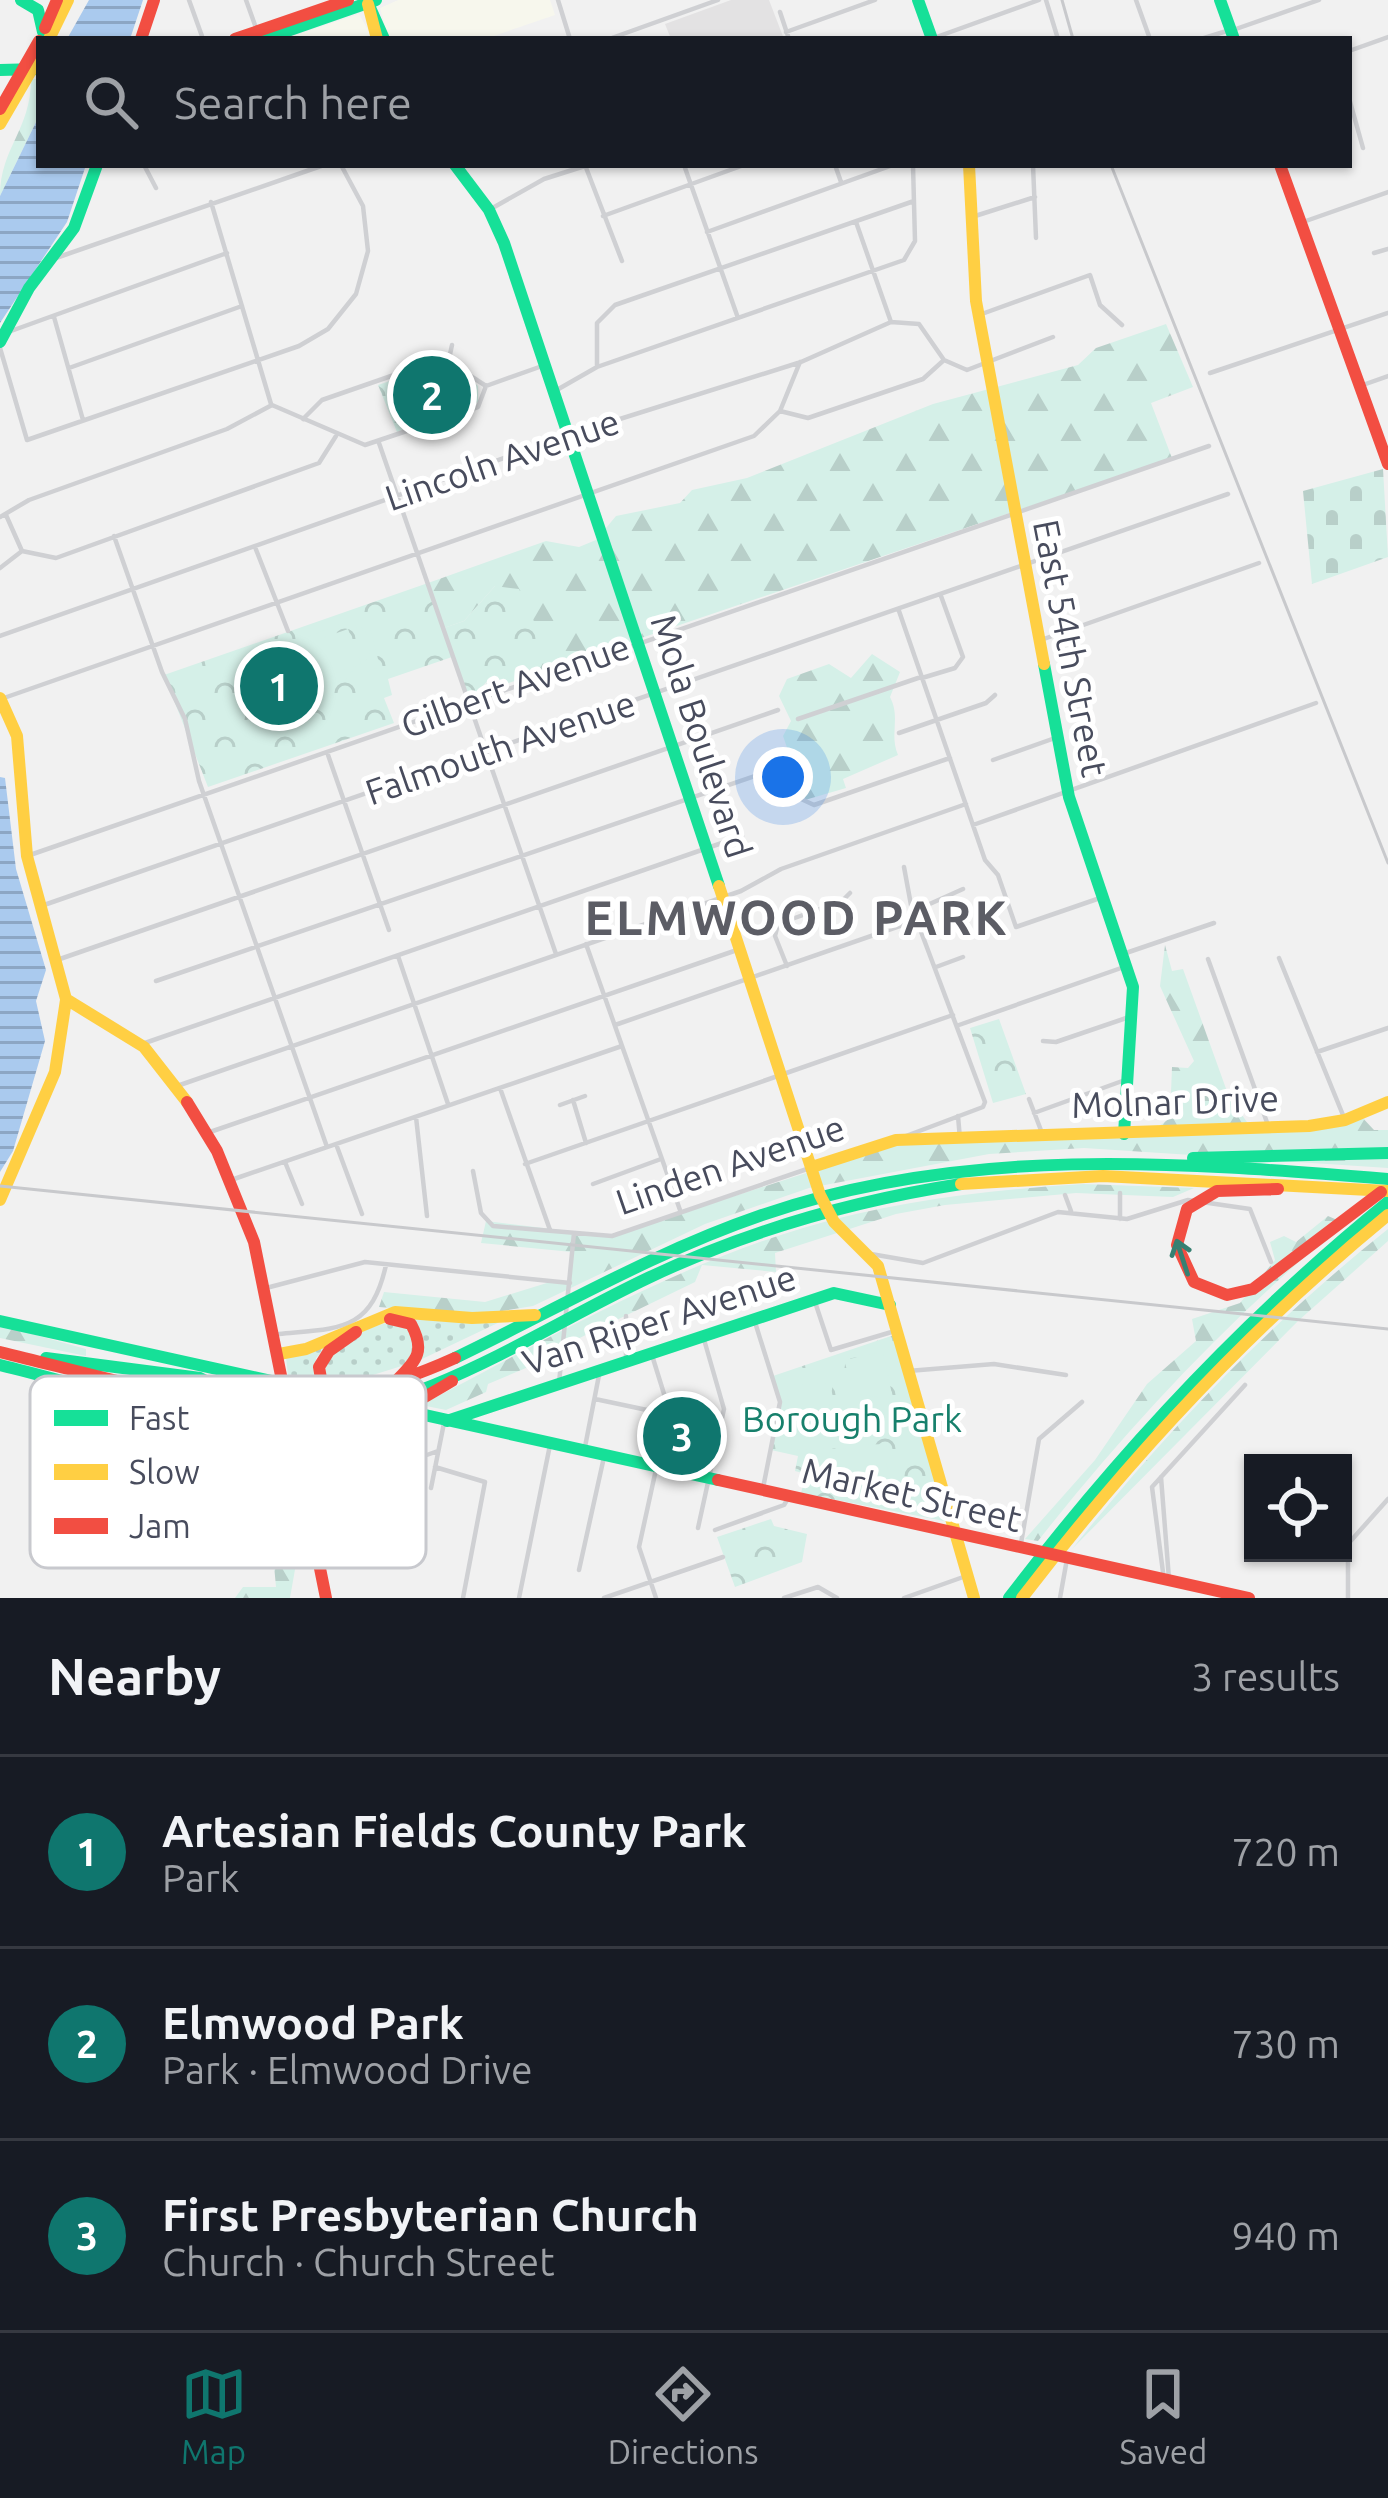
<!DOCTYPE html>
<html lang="en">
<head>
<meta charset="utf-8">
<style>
  body { margin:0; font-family:Ubuntu,sans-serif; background:#20242c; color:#f1f3f6 }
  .controls { position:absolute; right:36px; bottom:36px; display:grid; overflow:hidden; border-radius:0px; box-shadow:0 3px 9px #0004 }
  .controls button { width:108px; height:108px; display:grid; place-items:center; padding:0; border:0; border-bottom:3px solid #363941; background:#171b24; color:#f1f3f6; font:60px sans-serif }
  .you { position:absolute; left:783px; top:777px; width:42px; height:42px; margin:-30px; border:9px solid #fff; border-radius:50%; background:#1a73e8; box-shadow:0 0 0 18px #1a73e833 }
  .badge { display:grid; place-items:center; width:78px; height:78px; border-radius:50%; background:#0f766e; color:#fff; font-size:39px; font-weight:700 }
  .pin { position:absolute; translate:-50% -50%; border:6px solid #fff; box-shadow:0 3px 12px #0006 }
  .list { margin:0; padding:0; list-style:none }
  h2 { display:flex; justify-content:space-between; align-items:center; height:156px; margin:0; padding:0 48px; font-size:51px }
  h2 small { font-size:39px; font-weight:400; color:#9ea1a6 }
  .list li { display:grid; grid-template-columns:78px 1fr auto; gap:36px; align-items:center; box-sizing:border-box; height:192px; padding:0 48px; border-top:3px solid #363941 }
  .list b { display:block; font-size:45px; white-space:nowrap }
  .list p { margin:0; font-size:39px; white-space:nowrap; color:#9ea1a6 }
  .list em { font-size:39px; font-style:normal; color:#9ea1a6 }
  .icon { flex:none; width:66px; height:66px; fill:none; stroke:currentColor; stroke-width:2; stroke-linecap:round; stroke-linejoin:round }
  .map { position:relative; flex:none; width:1388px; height:1598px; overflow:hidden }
  .search { position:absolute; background:#171b24; box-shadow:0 3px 9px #0004; left:36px; right:36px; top:36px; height:132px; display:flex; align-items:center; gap:30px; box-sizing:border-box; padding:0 42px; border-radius:0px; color:#9ea1a6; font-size:45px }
  .sheet { height:732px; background:#171b24 }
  nav { display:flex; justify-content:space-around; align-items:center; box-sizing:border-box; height:168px; border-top:3px solid #363941; background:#171b24; font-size:33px; color:#9ea1a6 }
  nav a { display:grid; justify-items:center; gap:6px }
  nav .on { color:#0f766e }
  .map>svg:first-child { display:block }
  .commercial { fill:#f7f7ed }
  .education { fill:#e3e2e3 }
  .grass { fill:url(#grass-dots) }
  .forest { fill:url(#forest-firs) }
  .cemetery { fill:url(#cemetery-stones) }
  .park { fill:url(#park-crowns) }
  .garden { fill:#d5f0e8; fill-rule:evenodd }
  .water { fill:url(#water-rules) }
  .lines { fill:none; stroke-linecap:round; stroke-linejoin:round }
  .street { stroke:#cfd0d3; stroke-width:4.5 }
  .fast { stroke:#16e098; stroke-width:12 }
  .slow { stroke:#ffcf43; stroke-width:12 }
  .jam { stroke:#f24e42; stroke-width:12 }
  .rail { stroke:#c8c9cc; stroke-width:3 }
  .oneway { stroke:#368072 }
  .labels { text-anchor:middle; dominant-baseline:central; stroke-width:10; stroke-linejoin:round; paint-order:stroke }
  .street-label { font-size:36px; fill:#484c5d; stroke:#fff }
  .park-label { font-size:36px; fill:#17806c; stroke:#fff }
  .district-label { font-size:48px; font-weight:bold; letter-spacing:3px; fill:#5c5d65; stroke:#fff }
  .key { fill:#fff; stroke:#c8c9ce; stroke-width:3 }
  .key-label { font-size:33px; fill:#484c5d }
</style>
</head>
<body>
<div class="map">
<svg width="1388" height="1598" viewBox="0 0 1388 1598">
  <defs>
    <pattern id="grass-dots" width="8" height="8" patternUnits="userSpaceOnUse" patternTransform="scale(3)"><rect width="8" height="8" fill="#d5f0e8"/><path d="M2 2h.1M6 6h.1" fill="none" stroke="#b8cfc9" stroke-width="1.8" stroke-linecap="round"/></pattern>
    <pattern id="forest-firs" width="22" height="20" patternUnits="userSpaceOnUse" patternTransform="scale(3)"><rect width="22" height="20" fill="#d5f0e8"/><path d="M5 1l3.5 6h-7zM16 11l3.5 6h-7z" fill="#b8cfc9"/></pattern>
    <pattern id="cemetery-stones" width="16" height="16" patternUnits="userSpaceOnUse" patternTransform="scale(3)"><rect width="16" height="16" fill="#d5f0e8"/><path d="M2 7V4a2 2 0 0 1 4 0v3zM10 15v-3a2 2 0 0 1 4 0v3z" fill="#b8cfc9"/></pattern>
    <pattern id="park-crowns" width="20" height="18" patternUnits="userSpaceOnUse" patternTransform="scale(3)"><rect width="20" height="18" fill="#d5f0e8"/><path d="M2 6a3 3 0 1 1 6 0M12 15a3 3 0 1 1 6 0" fill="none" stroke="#b8cfc9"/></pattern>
    <pattern id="water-rules" width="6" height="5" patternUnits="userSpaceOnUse" patternTransform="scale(3)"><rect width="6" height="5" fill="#aacaee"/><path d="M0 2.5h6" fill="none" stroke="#8ca6c4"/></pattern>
  </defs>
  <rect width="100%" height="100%" fill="#f1f1f1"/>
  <path class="commercial" d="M398,0H550L555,15L485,39H389L380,8Z
    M359,14L373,39H285L302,33Z"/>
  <path class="education" d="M731,0H769L784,39H671L665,24Z"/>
  <path class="grass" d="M399,1314L504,1320L420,1360L424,1353Z
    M401,1321L412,1328L418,1341L405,1365L331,1388L324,1382L327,1358C349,1338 371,1323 401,1321Z
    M333,1340L316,1358L317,1384L288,1376L286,1357Z"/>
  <path class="forest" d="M31,79H39L38,118L0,196C0,148 31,130 31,79Z
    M1166,324L1193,387L1151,403L1172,458L482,692L489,679L495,586L464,621L444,628L428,583L546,541L579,547L596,540L616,516L680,503L692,490L747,478L933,404L1078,365L1096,348Z
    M872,654L900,672L890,697C901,718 889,734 898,755L843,779L846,788L805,800L783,736L791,721L779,696L787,679L829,664L851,678Z
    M1165,945L1172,971L1183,969L1229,1097L1252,1129L1303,1127L1359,1114L1374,1130H1388V1168L1084,1148L989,1154L809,1188L705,1224L533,1306L477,1315L379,1307L384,1292L485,1302L550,1282H570L572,1252L481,1243L486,1221L611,1236L896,1144L1150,1133L1170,1118L1172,1067L1188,1068L1194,1061L1160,986Z
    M1083,1184L1194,1188L1173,1197L1076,1193L945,1205L896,1214L775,1253L776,1272L702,1265L695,1282L561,1347L557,1355L488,1384L486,1392L446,1410L421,1405C544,1341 669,1268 803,1228C894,1201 988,1190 1083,1184Z
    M1328,1216L1344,1223C1229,1319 1130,1424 1038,1541L1025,1539L1095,1460L1147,1384L1196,1341L1192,1319L1240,1303L1275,1260L1270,1242L1284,1236L1296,1242Z
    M1388,1229V1241L1298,1321L1072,1549C1167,1430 1269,1324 1388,1229Z
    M0,1325L86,1349V1356L0,1338Z
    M300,1541L290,1598H235L243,1587H276L272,1543Z"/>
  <path class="cemetery" d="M1383,469L1388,557L1312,584L1303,491Z"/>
  <path class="park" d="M446,362L478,386V402L397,432L378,385Z
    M428,583L444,628L464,621L495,586L519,589L538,630L535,662L489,679L469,702L452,657L388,679L392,695L384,698L394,723L208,787L164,675Z
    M999,1019L1026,1094L993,1103L970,1028Z
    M897,1334L949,1522L801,1493L806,1474L795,1471L798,1456L771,1450L780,1401L773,1376Z
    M771,1519L774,1526L807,1534L802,1562L735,1587L717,1537Z"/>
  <path class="garden" d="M346,622L371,631L380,667L272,705L256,674L263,654ZM348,625L365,631C391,672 315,685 287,694L266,685L261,670L270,654Z
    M348,629L361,664L285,691L272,656Z
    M883,1352L893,1399L854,1394L844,1360Z
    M833,1383L829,1410L856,1409L857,1445L886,1444L888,1488L840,1490L838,1483H826V1453L851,1448L792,1450L787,1385Z"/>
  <path class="water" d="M89,0H143L130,39H67Z
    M39,116V165H86L67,222L0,323V196Z
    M0,777L5,778L16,869L46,970L36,1001L45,1041L13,1151L0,1172Z"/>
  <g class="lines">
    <path class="street" d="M189,0L203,39
      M246,0L260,39
      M558,0L570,39
      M1046,0L1058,39
      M1136,0L1150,39
      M780,12L789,39
      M1233,30L1319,0
      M786,32L875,0
      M609,39L718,0
      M931,39L1039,0
      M1201,39L1230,30
      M1349,51L1388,37
      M1349,98L1363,148
      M144,165L156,188
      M585,165L622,261
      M684,165L738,318
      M835,165L841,182
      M1033,165L1036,238
      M211,202L271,404
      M489,210L544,179L588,165
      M603,216L744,165
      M972,217L1035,197
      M856,222L891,322
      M1303,222L1388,192
      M707,232L893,165
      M1374,253L1388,249
      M56,258L324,165
      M979,315L1090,275L1100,305L1122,325
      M54,317L83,420
      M11,331L227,253
      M0,348L27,440L299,346L328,329L356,294L368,251L363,206L341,165
      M449,359L452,345
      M597,367V323L615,305L914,201
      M69,368L242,306
      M1210,373L1388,313
      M1360,386L1388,376
      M555,391L597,367L904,260L915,241L913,165
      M780,411L808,418L923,379L944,360
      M303,419L322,400L443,358L486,386
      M379,443L556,954
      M6,515L22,551L56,558L319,463L336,436
      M0,517L29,500L227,429L272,405L365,445L478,407L486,386L545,365
      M114,536L162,672L185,719L199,781L327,1147
      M255,547L288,631
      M0,568L22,551
      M899,611L985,860L998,875L1016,927L1103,897
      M0,636L569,435L801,362L891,322L919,324L944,360L967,370L1053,337
      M1038,641L1259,563
      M922,678L955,668L963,657L941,596
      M1,699L754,436L780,411L800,362
      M798,719L921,677
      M899,733L986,703L995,695
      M327,752L389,930
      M993,760L1055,738
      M787,765L799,798L814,805L950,758
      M973,825L1316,703
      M30,855L1209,446
      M44,905L1228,494
      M914,911L963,889
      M586,944L680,1210
      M1123,954L1214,923
      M398,956L448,1104
      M1279,958L1345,1120
      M1208,959L1269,1128
      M57,960L778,710
      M787,966L775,936L778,924L842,901L850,893
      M936,967L963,957
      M156,981L793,763
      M615,1025L920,919
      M959,1025L1124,967
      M1043,1041L1056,1042L1132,1016
      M142,1044L742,836
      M1317,1052L1388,1028
      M177,1086L741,891L781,869L966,804
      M500,1088L550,1230
      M1029,1099L1042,1133
      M573,1100L586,1143
      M560,1105L585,1096
      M1034,1113L1125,1080
      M958,1116L960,1139
      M416,1117L427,1216
      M210,1132L737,950
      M898,1139L983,1107L985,1102L911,905L904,867
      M336,1144L362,1214
      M285,1162L302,1204
      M525,1164L953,1015
      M473,1171L481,1213L493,1226L612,1236L810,1168
      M234,1179L622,1046
      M593,1184L661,1159
      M1120,1193V1219
      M1065,1195L1071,1211
      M871,1254L923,1263L1058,1212L1127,1219L1188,1200L1250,1209L1271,1262
      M270,1287L365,1262L570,1283
      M814,1299L831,1350L895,1331
      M626,1316V1361
      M754,1319L780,1402L763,1488
      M279,1334C340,1328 371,1332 386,1265
      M651,1352L669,1410L639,1547L656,1598
      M908,1371L994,1364L1066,1375
      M559,1383L574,1233
      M595,1399L666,1414
      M584,1452L600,1370
      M435,1467L485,1482L463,1598
      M1161,1477L1169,1579
      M342,1485L438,1451
      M431,1488L444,1423
      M698,1528L724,1409L703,1336
      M715,1530L784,1505L789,1497
      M1020,1549L1039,1439L1082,1402
      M579,1570L604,1457
      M1164,1580L1152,1487L1245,1385
      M519,1598L550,1445
      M604,1598L723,1557
      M784,1598L818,1587L837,1598
      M904,1598L966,1576
      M1060,1598L1067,1559
      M1348,1598V1544L1388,1499"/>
    <path class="fast" d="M21,0L38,10L43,32
      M918,0L932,39
      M1220,0L1234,39
      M367,1L384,39
      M264,39L376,0
      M0,70L39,69
      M455,165L489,210L504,243L719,886
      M0,342L29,288L74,228L97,165
      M1044,664L1069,797L1133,987L1124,1134
      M1193,1158L1388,1153
      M0,1321L718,1480
      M46,1358L200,1378L247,1402
      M455,1358C557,1309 654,1252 762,1215C965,1145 1177,1162 1388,1179
      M0,1365C96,1388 195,1424 295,1419C422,1412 536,1331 648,1278C749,1230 851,1201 961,1184
      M123,1397L216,1441L274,1497L304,1498
      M447,1421L834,1293L890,1305
      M1009,1598C1121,1451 1244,1319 1388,1202"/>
    <path class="slow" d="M368,4L377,39
      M49,39L68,0
      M0,124L39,57
      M969,165L976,301L1044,664
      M0,698L17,736L27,856L66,999L144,1047L187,1102
      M719,886L820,1195L834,1222L878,1266L974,1598
      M812,1167L896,1140L1309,1126L1345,1120L1388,1102
      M961,1184L1103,1176L1388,1191
      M0,1200L55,1072L66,1000
      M279,1354L306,1349L395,1312L472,1318L535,1315
      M1022,1598C1131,1456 1250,1328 1388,1215"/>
    <path class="jam" d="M45,28L57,0
      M141,39L154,0
      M235,39L348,0
      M0,109L39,41
      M1280,165L1388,464
      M187,1102L217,1151L254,1242L326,1598
      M1278,1189L1217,1191L1187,1209L1177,1245L1194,1282L1227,1295L1253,1289L1381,1192
      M390,1319L411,1324C425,1350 418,1359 398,1379
      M0,1352C174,1394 281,1437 455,1358
      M343,1398L322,1384L319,1367L329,1351L356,1332
      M259,1417L271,1436L295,1449
      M718,1480L1249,1598
      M336,1487C355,1429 403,1411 452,1381
      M304,1498L336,1487"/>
    <path class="rail" d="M1062,0L1073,39
      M1111,165L1388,863
      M0,1186L1388,1329"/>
  </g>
  <defs><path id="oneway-shaft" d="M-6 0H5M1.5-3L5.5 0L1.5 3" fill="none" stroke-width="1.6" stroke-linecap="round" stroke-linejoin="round" transform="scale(3)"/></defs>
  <use class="oneway" href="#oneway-shaft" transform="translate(1182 1257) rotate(-108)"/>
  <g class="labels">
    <g class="street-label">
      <text transform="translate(502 459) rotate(-19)">Lincoln Avenue</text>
      <text transform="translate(1071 648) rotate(79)">East 54th Street</text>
      <text transform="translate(515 685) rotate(-20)">Gilbert Avenue</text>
      <text transform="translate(702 736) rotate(72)">Mola Boulevard</text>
      <text transform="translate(500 747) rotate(-19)">Falmouth Avenue</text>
      <text transform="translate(1175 1101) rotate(-2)">Molnar Drive</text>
      <text transform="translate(730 1164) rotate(-19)">Linden Avenue</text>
      <text transform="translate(659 1319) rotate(-18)">Van Riper Avenue</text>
      <text transform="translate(912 1494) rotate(13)">Market Street</text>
    </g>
    <g class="park-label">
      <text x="852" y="1418">Borough Park</text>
    </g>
    <g class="district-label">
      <text x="797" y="917">ELMWOOD PARK</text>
    </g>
  </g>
  <rect x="30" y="1376" width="396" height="192" rx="18" class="key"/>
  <rect x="54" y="1410" width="54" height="16" fill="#16e098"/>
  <rect x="54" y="1464" width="54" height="16" fill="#ffcf43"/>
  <rect x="54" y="1518" width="54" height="16" fill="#f24e42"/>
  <g class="key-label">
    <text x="129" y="1430">Fast</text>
    <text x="129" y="1484">Slow</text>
    <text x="129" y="1538">Jam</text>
  </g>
</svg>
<div class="controls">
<button><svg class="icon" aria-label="locate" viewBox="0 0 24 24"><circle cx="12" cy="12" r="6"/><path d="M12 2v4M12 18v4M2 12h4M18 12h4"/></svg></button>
</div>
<div class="you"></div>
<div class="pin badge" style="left:279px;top:686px">1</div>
<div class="pin badge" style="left:432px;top:395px">2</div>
<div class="pin badge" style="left:682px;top:1436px">3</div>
<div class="search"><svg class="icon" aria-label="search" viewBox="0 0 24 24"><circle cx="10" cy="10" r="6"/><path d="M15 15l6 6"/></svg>Search here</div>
</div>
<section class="sheet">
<h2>Nearby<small>3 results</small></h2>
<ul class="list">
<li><span class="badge">1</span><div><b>Artesian Fields County Park</b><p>Park</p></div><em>720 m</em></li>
<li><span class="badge">2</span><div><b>Elmwood Park</b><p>Park · Elmwood Drive</p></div><em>730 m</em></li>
<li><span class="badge">3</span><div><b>First Presbyterian Church</b><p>Church · Church Street</p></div><em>940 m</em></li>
</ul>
</section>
<nav>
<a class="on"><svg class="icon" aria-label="map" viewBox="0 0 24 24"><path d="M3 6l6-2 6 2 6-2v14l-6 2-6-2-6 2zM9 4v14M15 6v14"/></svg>Map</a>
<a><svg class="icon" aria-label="directions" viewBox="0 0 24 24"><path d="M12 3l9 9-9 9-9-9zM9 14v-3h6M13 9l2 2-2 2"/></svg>Directions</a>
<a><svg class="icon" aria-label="saved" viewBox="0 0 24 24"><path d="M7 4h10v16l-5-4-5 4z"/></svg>Saved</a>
</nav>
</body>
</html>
